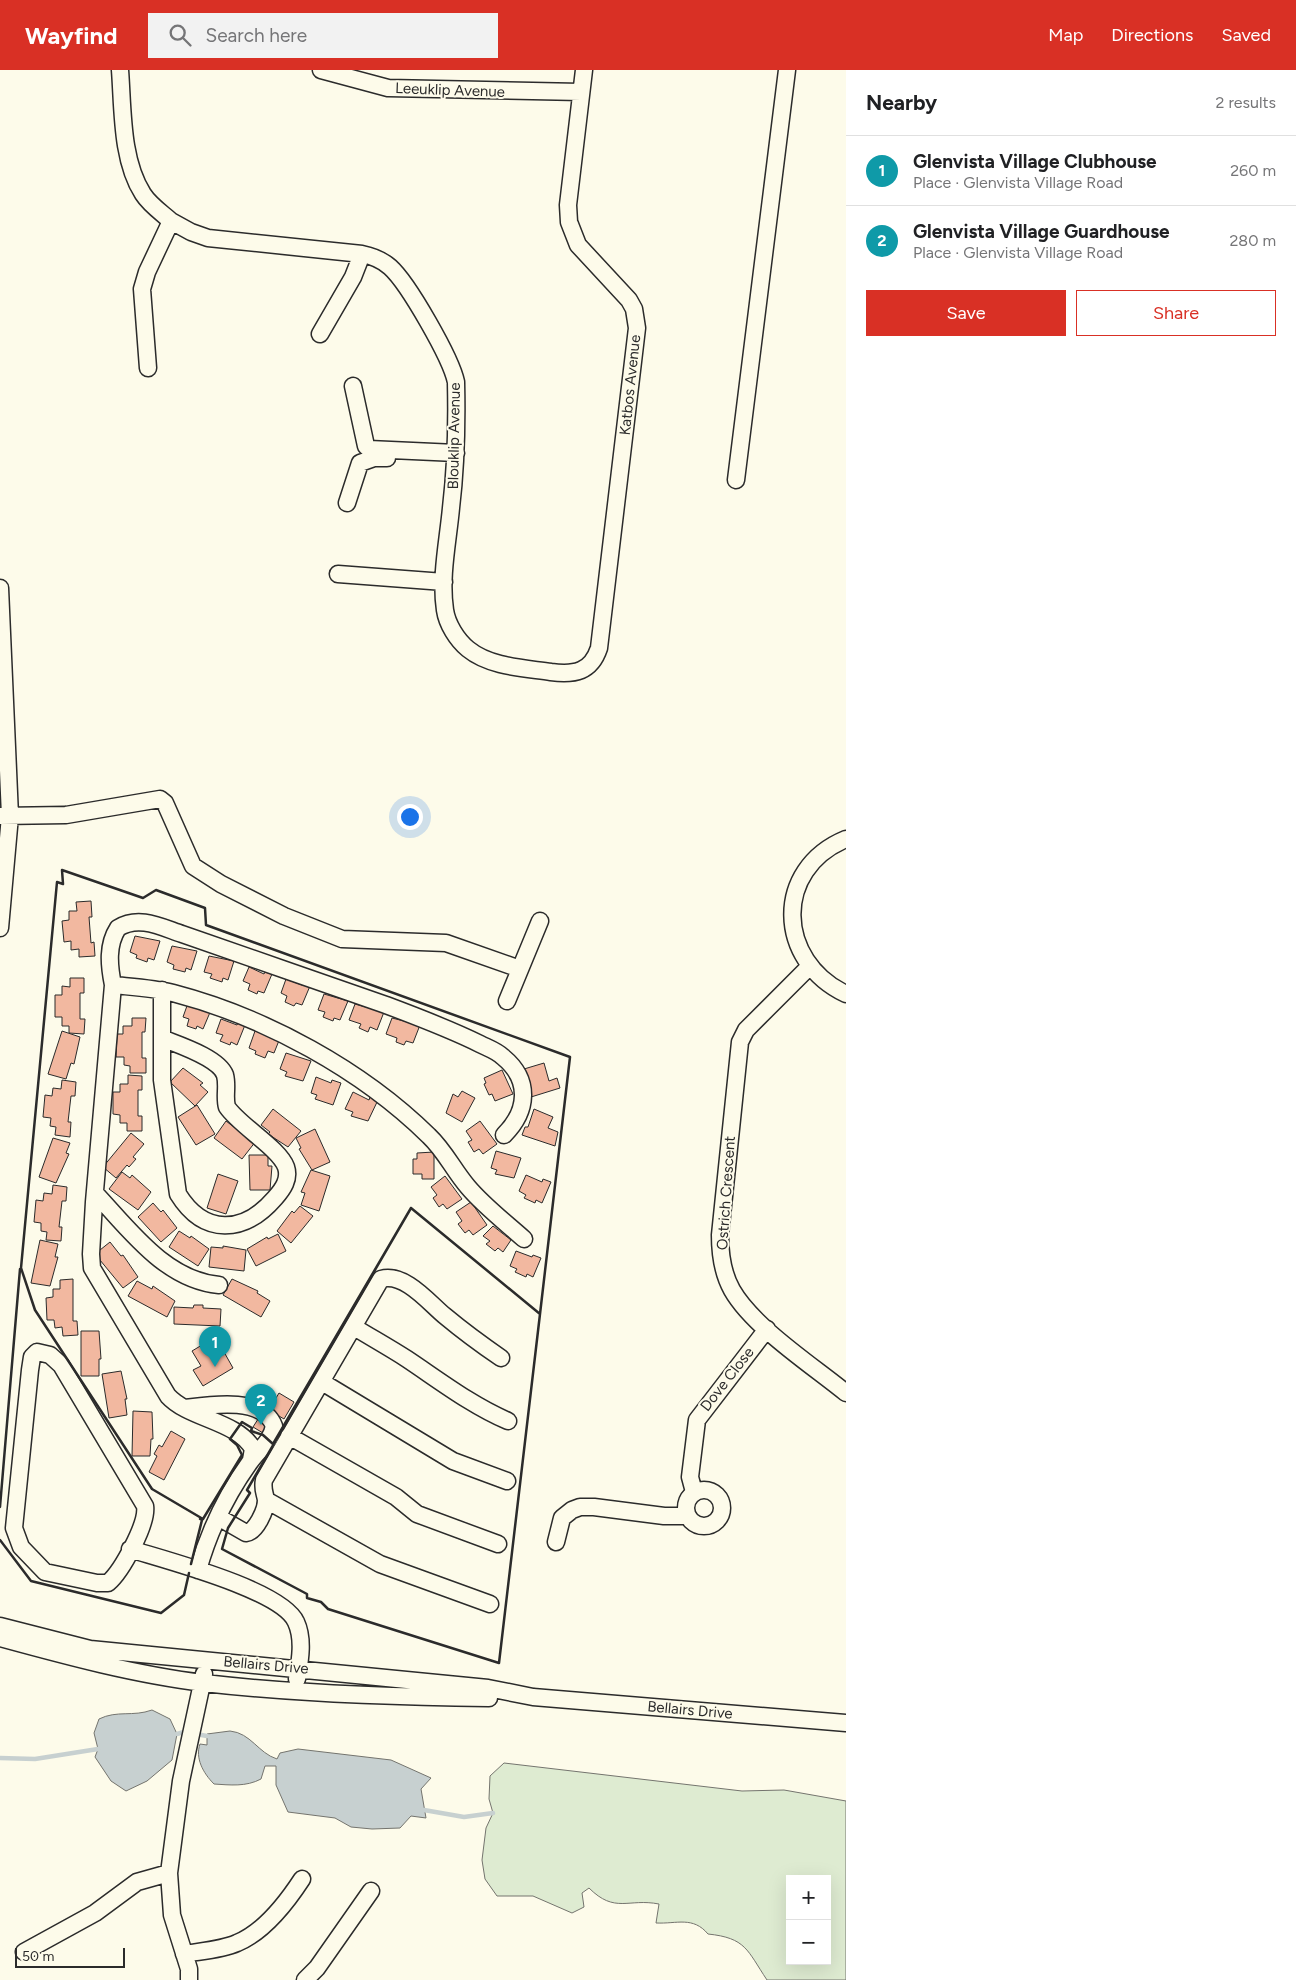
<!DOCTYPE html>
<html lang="en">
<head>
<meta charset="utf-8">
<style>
  body { margin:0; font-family:Figtree,sans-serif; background:#f2f2f2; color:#202124 }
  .controls { position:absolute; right:15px; bottom:15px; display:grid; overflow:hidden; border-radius:0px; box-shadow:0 5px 20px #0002 }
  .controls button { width:45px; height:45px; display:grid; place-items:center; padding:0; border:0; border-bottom:1px solid #e0e0e0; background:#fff; color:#202124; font:25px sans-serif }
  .scale { position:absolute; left:15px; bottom:12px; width:110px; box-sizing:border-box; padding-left:5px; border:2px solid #2b2b2b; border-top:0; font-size:14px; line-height:18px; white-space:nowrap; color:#2b2b2b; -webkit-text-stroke:4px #fdfbea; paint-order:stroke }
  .you { position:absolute; left:409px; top:746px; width:18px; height:18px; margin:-12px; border:4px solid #fff; border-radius:50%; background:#1a73e8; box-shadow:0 0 0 8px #1a73e833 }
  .badge { display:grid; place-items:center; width:32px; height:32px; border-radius:50%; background:#d93025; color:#fff; font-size:16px; font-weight:700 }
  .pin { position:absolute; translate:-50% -41px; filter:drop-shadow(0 1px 2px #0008) }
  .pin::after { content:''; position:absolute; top:26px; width:18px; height:15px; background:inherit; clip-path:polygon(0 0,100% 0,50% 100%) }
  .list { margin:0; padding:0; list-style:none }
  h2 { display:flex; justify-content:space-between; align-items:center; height:65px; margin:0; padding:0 20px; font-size:21px }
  h2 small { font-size:16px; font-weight:400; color:#757577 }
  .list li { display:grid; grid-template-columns:32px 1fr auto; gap:15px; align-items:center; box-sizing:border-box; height:70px; padding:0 20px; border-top:1px solid #e0e0e0 }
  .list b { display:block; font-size:19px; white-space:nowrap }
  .list p { margin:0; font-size:16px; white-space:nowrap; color:#757577 }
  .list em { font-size:16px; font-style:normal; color:#757577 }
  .actions { display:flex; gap:10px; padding:15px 20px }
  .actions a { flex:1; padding:11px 0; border:1px solid #d93025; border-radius:0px; text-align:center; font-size:18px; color:#d93025 }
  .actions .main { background:#d93025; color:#fff }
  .icon { flex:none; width:28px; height:28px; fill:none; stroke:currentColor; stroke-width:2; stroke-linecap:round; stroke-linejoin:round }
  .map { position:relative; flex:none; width:846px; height:1910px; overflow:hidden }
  header { display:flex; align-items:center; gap:30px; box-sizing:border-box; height:70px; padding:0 25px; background:#d93025; color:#fff }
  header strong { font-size:24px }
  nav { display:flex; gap:28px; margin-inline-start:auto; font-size:18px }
  .search { width:350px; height:45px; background:#f2f2f2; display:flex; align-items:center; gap:12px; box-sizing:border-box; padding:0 18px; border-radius:0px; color:#757577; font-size:19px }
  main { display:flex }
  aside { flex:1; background:#fff }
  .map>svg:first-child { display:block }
  .green { fill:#deebd1; stroke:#74746e; fill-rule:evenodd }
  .water { fill:#c7d0d0; stroke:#74746e }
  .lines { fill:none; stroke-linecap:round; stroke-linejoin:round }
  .stream { stroke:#c7d0d0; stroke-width:4.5 }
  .building { fill:#f2b8a0; stroke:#2b2b2b }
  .minor-casing { stroke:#2b2b2b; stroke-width:19 }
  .minor { stroke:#fdfbea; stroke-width:16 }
  .wall { stroke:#2b2b2b; stroke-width:2.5 }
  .labels { text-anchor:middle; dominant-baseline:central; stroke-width:4; stroke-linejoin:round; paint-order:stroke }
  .street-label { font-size:15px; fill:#2b2b2b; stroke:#fdfbea }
</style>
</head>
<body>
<header>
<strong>Wayfind</strong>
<div class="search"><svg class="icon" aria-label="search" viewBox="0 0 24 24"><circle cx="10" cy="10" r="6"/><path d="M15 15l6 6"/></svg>Search here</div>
<nav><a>Map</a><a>Directions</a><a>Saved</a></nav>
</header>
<main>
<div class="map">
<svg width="846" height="1910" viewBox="0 0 846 1910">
  <rect width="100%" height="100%" fill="#fdfbea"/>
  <path class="green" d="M504,1693L742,1721L784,1720L846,1731V1910H767C747,1880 746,1868 708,1864C693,1846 677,1854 656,1853L659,1834C628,1828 615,1844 589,1818L582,1823L584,1837L572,1843L533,1826H497L485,1809L482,1790L486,1758L493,1743L489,1729L490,1706ZM790,1809H827V1891H790Z"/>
  <path class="water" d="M152,1640L170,1649L177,1664L172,1690L147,1711L126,1721L111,1711L95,1687L98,1679L94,1663L99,1649C117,1640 133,1647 152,1640Z
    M230,1661C251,1663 258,1683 277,1689L280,1683L298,1679L391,1690L431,1708L421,1719L426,1748L411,1746L400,1758L372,1759L351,1757L335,1748L288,1742L276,1715V1696H265L261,1709C246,1717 230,1715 214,1714C203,1703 195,1688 200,1674L207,1675V1664Z"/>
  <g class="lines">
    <path class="stream" d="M177,1664L184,1662L207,1666
      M0,1688L35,1689L98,1679
      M424,1740L464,1747L493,1743"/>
  </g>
  <path class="building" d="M91,831L92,847H89L91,873L94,872L95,886L79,887V879L71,880V871L64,872L62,851L69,850V841H77L76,832Z
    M135,866L160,871L154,890L148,888L147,892L136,888L137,885L130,882Z
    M172,876L197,881L191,900L186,898L185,902L173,899L174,895L167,892Z
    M209,886L234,891L228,910L223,908L222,912L210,908L212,904L204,902Z
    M249,897L264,904L265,902L272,904L264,923L258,921L257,924L248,920L250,914L243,911Z
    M70,908H84V923H80V949H85L84,964L69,963V956H62V947H55V925H62V916L70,917Z
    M286,909L302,915L303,913L310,916L302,935L296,933L294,936L285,932L287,926L281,923Z
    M324,924L348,931L340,950L334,948L333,951L323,947L325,942L318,940Z
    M188,933L211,940L203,959L197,956L196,959L187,956L189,949L183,947Z
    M355,934L384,942L377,960L370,957L368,962L359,958L361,954L349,950Z
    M132,948H146L145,962H142V988H146V1003H130V996L124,995V987H116L117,964H123V956H132Z
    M392,948L420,955L413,973L406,971L404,975L396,972L397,968L386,964Z
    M221,949L237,955L238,953L245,955L237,975L231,972L230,975L220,971L223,965L216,963Z
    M62,961L80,967L74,994L71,993L66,1009L48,1004Z
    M255,961L280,968L274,983L268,981L265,988L255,984L256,981L249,978Z
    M286,983L311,991L303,1011L285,1006L287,1002L280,999Z
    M544,993L549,1011L557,1008L560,1018L531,1027L524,999Z
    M183,998L203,1013L200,1015L208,1022L195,1036L170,1012Z
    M502,1000L513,1024L495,1031L492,1024L489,1025L484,1014L486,1013L484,1008Z
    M128,1005L142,1006V1020H138V1046H142V1061H127V1053H120V1045L113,1044V1022H120V1014H128Z
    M316,1007L331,1013L332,1010L341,1013L333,1035L315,1029L317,1025L311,1023Z
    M62,1010L76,1012L75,1026H71L68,1052H71L70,1067L55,1065L56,1057L50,1056L51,1048L43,1047L45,1025L52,1026L53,1018L61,1019Z
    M462,1021L475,1028L462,1052L446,1043L453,1024L458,1027Z
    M353,1022L369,1030L370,1027L378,1030L368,1051L351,1046L353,1042L345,1039Z
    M197,1035L215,1064L196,1075L178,1047Z
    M273,1039L301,1061L288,1077L268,1064L270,1062L261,1055Z
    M534,1039L553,1047L548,1058L558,1062L555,1076L522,1065L525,1057H528Z
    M226,1051L234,1057L236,1054L256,1071L242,1089L214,1068Z
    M480,1051L497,1074L483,1084L479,1079L474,1082L468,1072L472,1070L466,1061Z
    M315,1059L330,1092L312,1100L299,1079L301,1078L296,1068Z
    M131,1063L144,1074L133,1087L136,1089L129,1097L127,1095L116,1108L103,1097Z
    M53,1068L70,1073L66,1083L69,1084L56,1113L39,1107Z
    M496,1081L521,1088L514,1108L495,1104L497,1100L491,1098Z
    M434,1082V1109H422V1104H413V1089H417V1083Z
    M249,1085H268V1096H272L270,1120H250Z
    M311,1100L330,1106L319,1141L301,1135L305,1123L301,1122Z
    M122,1102L130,1108L132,1105L151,1122L138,1140L109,1119Z
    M218,1104L238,1111L226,1144L207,1138Z
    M526,1105L542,1112L543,1109L551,1112L542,1133L536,1130L535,1133L524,1128L526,1125L519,1121Z
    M445,1106L462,1129L447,1139L443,1134L439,1137L433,1128L437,1125L431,1117Z
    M53,1115L67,1117L66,1131H62L59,1157H62L61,1171L46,1170L47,1162L41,1161V1153L34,1152L36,1130L43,1131L44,1123L52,1124Z
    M471,1132L487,1155L473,1165L469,1160L465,1163L458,1154L462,1151L456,1142Z
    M153,1133L161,1142L163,1140L177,1158L161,1172L138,1147Z
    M300,1136L313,1146L291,1173L277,1161L292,1141L294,1143Z
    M493,1156L511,1170L503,1182L498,1178L495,1181L486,1174L490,1171L483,1166Z
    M179,1161L190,1168L191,1166L209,1179L198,1196L169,1177Z
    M278,1164L286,1181L256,1196L247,1179L267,1167L268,1169Z
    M40,1170L58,1174L55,1187H58L50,1216L31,1213Z
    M110,1172L121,1186L123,1185L138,1207L123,1218L95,1184Z
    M223,1176L246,1180L244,1201L209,1197L211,1177L223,1178Z
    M516,1181L532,1187L533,1185L541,1188L533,1207L527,1204L526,1207L515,1202L517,1199L510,1196Z
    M73,1209V1251H77L78,1265L63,1266L62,1257L55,1258L54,1250H47L46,1228L53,1227V1219H60V1210Z
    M232,1209L258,1221L257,1223L270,1231L261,1247L223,1225Z
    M137,1211L152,1219L153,1216L175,1231L167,1247L128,1226Z
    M194,1235H203V1238L221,1239L220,1256L174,1254V1237L193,1238Z
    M81,1261H99L101,1289H99V1306H81Z
    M202,1275L208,1284L216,1280L219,1285L224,1282L233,1298L203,1316L193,1300L201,1296L192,1281Z
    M121,1301L127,1329H125L127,1345L109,1348L102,1304Z
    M279,1323L294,1332L284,1349L269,1340Z
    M133,1341L152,1342L153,1369H151L150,1386H132Z
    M260,1346L270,1352L263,1363L253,1357Z
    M171,1361L185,1369L164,1410L149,1402L157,1386L154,1384L159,1375L162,1377Z"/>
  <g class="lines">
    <g class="minor-casing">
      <path id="minor" d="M120,0C123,39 121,90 143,124C150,135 162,143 171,151L147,202L142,219L148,298
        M321,0L388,18L581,22
        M171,151L191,162L208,168L362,184C372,186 382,190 390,197C408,213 451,288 456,312C457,354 456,396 451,438C448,471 440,507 445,540C447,554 457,570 468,579C490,597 524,598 551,602C575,605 591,602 599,578L637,258L634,239L629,230L578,175L569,152L568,135L584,0
        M320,264L353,207L362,184
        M353,316L366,376L369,379L456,383
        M736,410L787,0
        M347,433L360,393L374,388H387
        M338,504L444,512
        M0,518L10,746L0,858
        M0,746L66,745L160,729L165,733L193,796L221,814L284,846L342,869L446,873L520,899
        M846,769C773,799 776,891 846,924
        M809,897L746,960L740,972L720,1165C720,1184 723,1204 732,1220C753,1257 813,1296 846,1323
        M113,915C133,917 154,918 173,923C265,947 362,1000 429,1066C445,1081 454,1101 468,1117C484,1136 505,1152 524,1169
        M162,920V1010L178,1124C204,1166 244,1164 275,1128C283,1119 290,1109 286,1097C279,1078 240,1056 227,1037C224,1027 228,1016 225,1005C219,988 179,975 164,969
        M507,931L540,851
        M95,1123C129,1159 165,1210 219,1215
        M354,1257C372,1268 390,1278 407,1289C440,1311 471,1335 508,1351
        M37,1282L50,1285L61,1295L145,1436C148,1453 122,1501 108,1513H97L45,1502L21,1477L14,1458L30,1300L32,1287Z
        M322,1312L453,1391L507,1411
        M185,1338C209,1335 263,1326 274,1356C271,1372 259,1379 250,1392C227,1424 209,1461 198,1500
        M289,1366L396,1427L417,1444L498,1474
        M251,1390L253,1379C238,1351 189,1349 168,1326L92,1198L91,1184L94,1132L113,915C109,895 107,875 118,858C139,845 161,857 182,864C250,888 318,911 386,935C418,947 450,959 480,974C488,978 497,981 503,987C531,1010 528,1041 504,1065
        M686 1438a18 18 0 1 1 36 0a18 18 0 1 1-36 0Z
        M694,1422L690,1407L697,1350L767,1259
        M266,1430L380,1494L490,1534
        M218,1447L246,1463C256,1462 266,1440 266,1430C265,1423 262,1419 264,1410L381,1209C405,1202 430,1234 445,1246C463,1261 482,1275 501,1288
        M556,1472L562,1448L572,1440L580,1437H594L664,1446H688
        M130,1479C165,1490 282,1520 296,1552C304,1569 300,1591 297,1609
        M0,1556L90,1579L488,1618L533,1627L846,1653
        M0,1568C66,1586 136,1605 204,1613C298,1624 394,1627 489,1628
        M24,1882L95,1843L137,1812L169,1803
        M184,1884C201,1881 221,1880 237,1873C264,1862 287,1832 302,1809
        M189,1910V1899L172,1845L169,1803L181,1711L204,1604
        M305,1910L317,1898L371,1821"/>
    </g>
    <use href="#minor" class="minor"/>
    <path class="wall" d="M62,800L143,828L156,820L205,838L206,855L570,987L540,1244L411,1138L273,1374L263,1365L251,1361L252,1358L242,1352L230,1369L237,1375L242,1385L203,1449L152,1419L35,1240L21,1198L57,812L63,814Z
      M411,1138L540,1244L499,1593L328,1539L321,1532L307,1528V1524L222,1479L228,1458L250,1423L247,1420Z
      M0,1437L20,1199
      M0,1470L31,1511L161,1543L184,1525L189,1503
      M191,1494L202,1450L200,1449"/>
  </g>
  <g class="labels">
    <g class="street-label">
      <text transform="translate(450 20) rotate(2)">Leeuklip Avenue</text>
      <text transform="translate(630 315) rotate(-84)">Katbos Avenue</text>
      <text transform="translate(454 366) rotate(-89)">Blouklip Avenue</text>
      <text transform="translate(726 1123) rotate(-86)">Ostrich Crescent</text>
      <text transform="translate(727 1309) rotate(-52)">Dove Close</text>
      <text transform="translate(266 1595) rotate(5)">Bellairs Drive</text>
      <text transform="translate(690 1640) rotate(5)">Bellairs Drive</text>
    </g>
  </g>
</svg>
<div class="controls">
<button>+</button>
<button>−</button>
</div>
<div class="scale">50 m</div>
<div class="you"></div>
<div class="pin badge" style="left:215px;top:1297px;background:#0f9aa8">1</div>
<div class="pin badge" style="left:261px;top:1355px;background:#0f9aa8">2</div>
</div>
<aside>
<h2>Nearby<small>2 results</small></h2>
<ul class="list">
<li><span class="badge" style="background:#0f9aa8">1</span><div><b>Glenvista Village Clubhouse</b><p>Place · Glenvista Village Road</p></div><em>260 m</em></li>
<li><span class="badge" style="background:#0f9aa8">2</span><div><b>Glenvista Village Guardhouse</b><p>Place · Glenvista Village Road</p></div><em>280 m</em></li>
</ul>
<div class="actions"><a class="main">Save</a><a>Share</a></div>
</aside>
</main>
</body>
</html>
